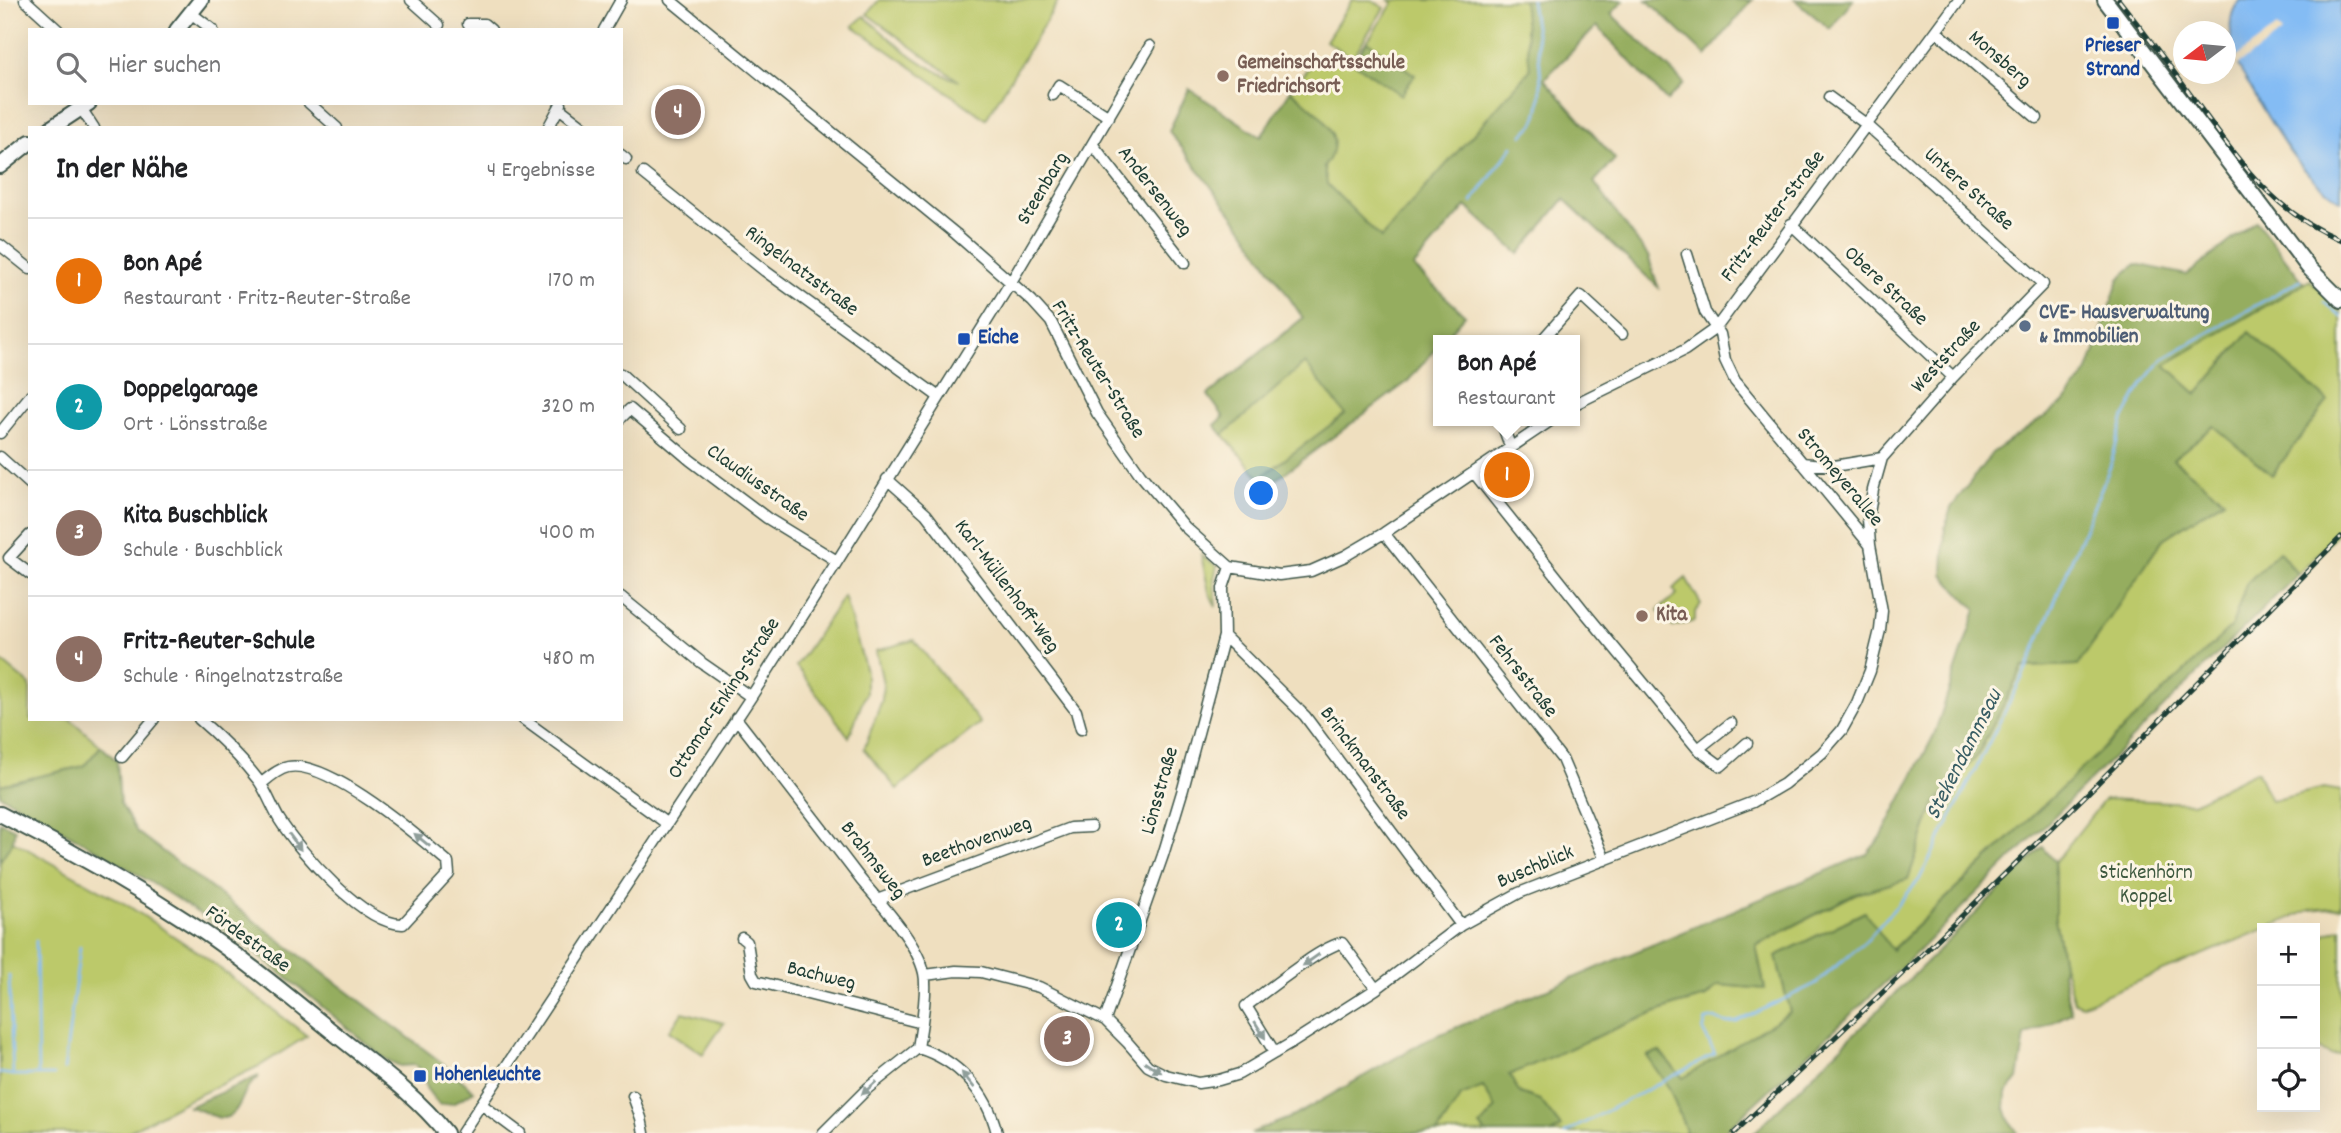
<!DOCTYPE html>
<html lang="de">
<head>
<meta charset="utf-8">
<style>
  body { margin:0; font-family:Dekko,sans-serif; background:#f6f6f6; color:#202124 }
  .controls { position:absolute; right:21px; bottom:21px; display:grid; overflow:hidden; border-radius:0px; box-shadow:0 7px 28px #0002 }
  .controls button { width:63px; height:63px; display:grid; place-items:center; padding:0; border:0; border-bottom:2px solid #e0e0e0; background:#fff; color:#202124; font:35px sans-serif }
  .compass { position:absolute; left:2173px; top:21px; width:63px; height:63px; border-radius:50%; background:#fff; box-shadow:0 7px 28px #0002; rotate:254deg }
  .you { position:absolute; left:1262px; top:494px; width:24px; height:24px; margin:-18px; border:5px solid #fff; border-radius:50%; background:#1a73e8; box-shadow:0 0 0 10px #1a73e833 }
  .badge { display:grid; place-items:center; width:46px; height:46px; border-radius:50%; background:#d93025; color:#fff; font-size:23px; font-weight:700 }
  .pin { position:absolute; translate:-50% -50%; border:4px solid #fff; box-shadow:0 2px 7px #0006 }
  .popup { position:absolute; left:1433px; top:335px; width:147px; height:91px; box-sizing:border-box; display:grid; place-content:center; border-radius:0px; background:#fff; filter:drop-shadow(0 2px 5px #0005); font-size:23px; white-space:nowrap; color:#757577 }
  .popup b { font-size:26px; color:#202124 }
  .popup::after { content:''; position:absolute; left:50%; top:100%; margin-left:-14px; border:14px solid transparent; border-top-color:#fff }
  .list { margin:0; padding:0; list-style:none }
  h2 { display:flex; justify-content:space-between; align-items:center; height:91px; margin:0; padding:0 28px; font-size:30px }
  h2 small { font-size:23px; font-weight:400; color:#757577 }
  .list li { display:grid; grid-template-columns:46px 1fr auto; gap:21px; align-items:center; box-sizing:border-box; height:126px; padding:0 28px; border-top:2px solid #e0e0e0 }
  .list b { display:block; font-size:26px; white-space:nowrap }
  .list p { margin:0; font-size:23px; white-space:nowrap; color:#757577 }
  .list em { font-size:23px; font-style:normal; color:#757577 }
  .icon { flex:none; width:38px; height:38px; fill:none; stroke:currentColor; stroke-width:2; stroke-linecap:round; stroke-linejoin:round }
  .map { position:relative; flex:none; width:2341px; height:1133px; overflow:hidden }
  .search { position:absolute; background:#fff; box-shadow:0 7px 28px #0002; left:28px; top:28px; width:595px; height:77px; display:flex; align-items:center; gap:18px; box-sizing:border-box; padding:0 24px; border-radius:0px; color:#757577; font-size:26px }
  .panel { position:absolute; background:#fff; box-shadow:0 7px 28px #0002; left:28px; top:126px; width:595px; height:595px; border-radius:0px }
  .map>svg:first-child { display:block }
  .green { fill:#bcc96a; stroke:#6e834f; stroke-width:2 }
  .forest { fill:#95ad5e; stroke:#5a7549; stroke-width:2 }
  .water { fill:#84bcf4; stroke:#527c94; stroke-width:2 }
  .pier { fill:#efdfbf }
  .lines { fill:none; stroke-linecap:round; stroke-linejoin:round }
  .stream { stroke:#84bcf4; stroke-width:2.5 }
  .street-casing { stroke:#3e5549; stroke-width:13 }
  .secondary-casing { stroke:#3e5549; stroke-width:18 }
  .street { stroke:#fff; stroke-width:10 }
  .secondary { stroke:#fff; stroke-width:14 }
  .rail-casing { stroke:#1f3d34; stroke-width:5 }
  .rail { stroke:#fcf5e5; stroke-width:2.5; stroke-dasharray:8; stroke-linecap:butt }
  .oneway { fill:#8f9e9a }
  .transit-dot { fill:#1a4fb4; stroke:#fcf5e5; stroke-width:2.5 }
  .education-dot { fill:#8d6e63; stroke:#fcf5e5; stroke-width:2.5 }
  .service-dot { fill:#5c6f8a; stroke:#fcf5e5; stroke-width:2.5 }
  .labels { text-anchor:middle; dominant-baseline:central; stroke-width:6; stroke-linejoin:round; paint-order:stroke }
  .transit-label { font-size:21px; font-weight:bold; fill:#164399; stroke:#fcf5e5; text-anchor:start }
  .street-label { font-size:21px; fill:#1f3d34; stroke:#fcf5e5 }
  .education-label { font-size:21px; font-weight:bold; fill:#785e54; stroke:#fcf5e5; text-anchor:start }
  .service-label { font-size:21px; font-weight:bold; fill:#4e5e75; stroke:#fcf5e5; text-anchor:start }
  .park-label { font-size:21px; fill:#3e593f; stroke:#fcf5e5 }
  .water-label { font-size:23px; font-style:italic; fill:#385d64; stroke:#fcf5e5 }
</style>
</head>
<body>
<div class="map">
<svg width="2341" height="1133" viewBox="0 0 2341 1133">
  <rect width="100%" height="100%" fill="#fcf5e5"/>
  <filter id="ink" filterUnits="userSpaceOnUse"><feTurbulence type="fractalNoise" baseFrequency=".0143" numOctaves="2"/><feDisplacementMap in="SourceGraphic" scale="14" xChannelSelector="R" yChannelSelector="G"/><feConvolveMatrix kernelMatrix="1 2 1 2 8 2 1 2 1" color-interpolation-filters="sRGB"/></filter>
  <filter id="wash" filterUnits="userSpaceOnUse"><feTurbulence type="fractalNoise" baseFrequency=".00686" numOctaves="4" result="noise"/><feDisplacementMap in="SourceGraphic" scale="28" xChannelSelector="R" yChannelSelector="G"/><feGaussianBlur stdDeviation="1.57" result="paint"/><feColorMatrix in="noise" values="0 0 0 0 0 0 0 0 0 0 0 0 0 0 0 0 0 1.4 0 .05"/><feComposite in="paint" operator="in"/></filter>
  <g filter="url(#wash)">
    <rect width="100%" height="100%" fill="#efdfbf"/>
    <path class="green" d="M879,0H1059L986,119L853,26L864,16C893,41 921,68 959,81L867,14Z
      M1352,0H1372L1384,8L1352,58L1326,41Z
      M1389,0H1624L1611,14L1684,83L1667,101L1597,26L1544,79L1615,159L1594,182L1648,256L1658,287L1564,199L1519,254L1466,206L1413,267L1465,315L1443,340H1439V345L1407,382L1267,486L1215,425L1224,417L1208,395L1303,318L1242,227L1169,131L1189,89L1261,137L1291,90L1313,63L1353,62L1393,3Z
      M2310,280L2341,309V531L2298,574L2279,552L2246,584L2233,626L1891,950L1864,912L1776,956L1790,1012L1683,1079L1659,1051L1647,1056L1669,1088L1686,1131L1684,1133H1551L1561,1127L1540,1100L1520,1093L1508,1075L1626,1024L1673,1006L1706,997L1718,985L1765,989L1756,946L1855,894L1908,879L1934,805L1977,756L2023,667L2078,665L2163,539L2224,500L2173,459L2214,426L2197,394L2165,365Z
      M1201,555L1217,566L1214,579L1216,607L1209,592Z
      M1686,578L1701,604L1695,612V621L1673,627L1658,610L1677,594L1673,589Z
      M844,596L866,671V692L849,737L796,666Z
      M914,640L980,723L897,789L864,749L882,700L883,683L876,651Z
      M0,660L30,685V719H70L101,746L84,766L0,785Z
      M2257,771L2271,801L2324,788L2341,791V907L2310,910L2081,1005L2074,1002L2063,964L2055,919V862L2105,799L2193,803Z
      M13,841L127,905L205,957L307,1036L261,1065L184,1102L126,1133H0V861Z
      M2341,928V1054L2331,1055L2320,1050L2315,1041V1018L2317,1006L2315,992V933L2321,939L2325,934Z
      M683,1012L724,1023L703,1054L669,1031Z
      M1483,1087L1496,1108L1481,1126L1486,1133H1437L1461,1096Z"/>
    <path class="forest" d="M1523,0H1624L1611,14L1684,83L1667,101L1597,26L1544,79L1615,159L1594,182L1648,256L1658,287L1564,199L1519,254L1466,206L1413,267L1465,315L1443,340H1439V345L1407,382L1267,486L1260,478L1345,414L1305,363L1223,435L1215,425L1224,417L1208,395L1303,318L1242,227L1169,131L1189,89L1261,137L1291,90C1314,111 1352,134 1324,166L1327,184L1381,238L1530,70Z
      M1647,0H1752L1706,56Z
      M1795,0H1853L1830,29Z
      M1367,41L1415,75L1401,95L1353,62Z
      M2256,221L2304,283L2165,365L2197,394L2249,332L2328,401L2272,475L2214,426L2173,459L2224,500L2163,539L2078,665L2023,667L1977,756L1934,805L1908,879L1855,894L1756,945L1765,989L1718,985L1706,997L1673,1006L1626,1024L1509,1075L1520,1093L1540,1100L1561,1127L1551,1133H1486L1480,1126L1496,1108L1483,1087L1461,1096L1437,1133H1251L1294,1116L1429,1039L1867,854L1882,836L1934,735L1976,610L1943,575L1945,528L1951,508L1992,453L2064,403L2088,371L2119,279L2136,264L2187,275Z
      M2279,551L2298,574L1906,963L1723,1133H1684L1686,1131L1669,1088L1647,1056L1659,1051L1683,1078L1790,1012L1776,956L1865,912L1892,950L2232,626L2246,584Z
      M101,746L117,761L120,803L137,832L441,1062L474,1091L454,1103L439,1105L426,1088L425,1076L415,1065L400,1066L385,1059C328,1012 272,962 210,921C143,875 71,835 0,795V785L84,766Z
      M0,822L15,829L13,841L0,861Z
      M2043,847L2055,862V919L2063,964L2062,973L2071,1013L2025,1036L2018,1079L2006,1093L2005,1108L2009,1120L2018,1133H1754Z
      M259,1076C255,1080 250,1084 247,1089C241,1098 237,1119 221,1118C211,1117 200,1108 188,1107Z"/>
    <path class="water" d="M2241,0H2341V201C2294,173 2266,113 2239,68C2232,48 2223,15 2241,0Z"/>
    <path class="pier" d="M2277,27L2282,33L2235,67L2232,60Z"/>
    <g class="lines">
      <path class="stream" d="M1523,135C1526,131 1532,127 1534,123C1549,95 1535,30 1531,0
        M1472,202L1513,146
        M2324,302L2341,317
        M64,1070L80,947
        M0,1073L13,1075L9,976
        M13,1075H38L36,941
        M38,1075H54
        M1565,1133L1715,1054L1703,1031L1706,1020L1715,1018L1725,1023L1737,1022L1815,984L1868,939L1919,880L2028,666L2110,467L2123,420L2143,383L2163,359L2300,280"/>
    </g>
  </g>
  <g filter="url(#ink)">
    <g class="lines">
      <g class="street-casing">
        <path id="street" d="M25,0L58,30
          M411,0L439,25
          M670,0L956,234L1032,301L1051,322L1097,413L1140,474L1185,527L1230,567L1279,575L1311,571L1345,556L1384,533L1550,421
          M192,14L213,30
          M468,24H484L491,30
          M604,30L621,0
          M1936,31L2037,118
          M1053,95L1059,85L1109,117
          M1829,97L1866,124L2043,284L1953,377L1882,458L1873,490L1868,519L1870,545
          M309,103L337,128
          M81,108L94,128
          M559,108L585,128
          M548,128L561,104
          M1093,145L1185,263
          M621,155L626,159
          M643,173L765,271L939,397
          M1791,224L1953,377
          M0,245L30,269
          M1542,340L1581,296L1622,334
          M621,374L681,429
          M1575,404L1685,350L1716,328L1959,0
          M621,418L630,409L690,460L767,518L837,561
          M1505,421L1504,429L1510,446
          M0,433L30,396
          M0,457L30,484
          M1802,463L1834,466L1882,458
          M1474,473L1584,611L1698,749L1721,766L1747,743
          M887,479L926,514L1076,711L1081,729
          M1384,533L1562,759L1605,860
          M30,535L9,558L30,574
          M621,597L702,663L751,697
          M1224,636L1305,716L1461,925
          M736,718C778,772 820,826 861,880C881,904 917,942 924,973C928,991 921,1028 918,1048
          M199,719C221,738 241,758 259,781C267,793 272,807 279,819C299,851 364,925 403,924L449,874L448,862C418,836 327,759 288,767C278,769 268,778 261,784
          M523,719L666,823
          M1698,749L1731,723
          M122,757L154,719
          M877,900L1070,828L1091,827
          M742,938L747,942L752,974L756,981L922,1023
          M925,975L956,971L981,972L1039,987L1105,1020L1128,1043L1148,1066L1166,1075L1198,1083L1219,1080L1239,1074L1290,1044L1376,989L1461,925L1519,893L1753,802L1784,784L1822,753L1842,730L1857,703L1870,671L1880,630L1882,611L1870,545L1735,381L1725,360L1720,334L1705,312L1687,254
          M1105,1020L1163,855L1183,789L1224,636L1223,588L1230,567
          M918,1048C958,1060 987,1092 997,1133
          M1275,1053L1246,1006C1264,993 1323,945 1342,943L1376,989
          M633,1096L641,1118L644,1133
          M481,1104L520,1133
          M462,1133L751,697L833,568L1011,282L1150,46
          M823,1133L868,1088L918,1048"/>
      </g>
      <g class="secondary-casing">
        <path id="secondary" d="M2105,0L2308,267L2341,300
          M177,30L201,0
          M51,128L89,103
          M0,166L30,142
          M0,814C69,849 135,887 199,929C248,962 293,1000 339,1037C375,1066 417,1096 446,1133"/>
      </g>
      <use href="#street" class="street"/>
      <use href="#secondary" class="secondary"/>
      <g class="rail-casing">
        <path id="rail" d="M2119,0C2144,32 2169,65 2193,98C2235,155 2272,213 2341,240
          M1734,1133L1903,973L2085,796L2341,537"/>
      </g>
      <use href="#rail" class="rail"/>
    </g>
    <defs><path id="oneway-solid" d="M-6-.8H1V-3.2L6.5 0L1 3.2V.8H-6Z" transform="scale(1.75)"/></defs>
    <g class="oneway">
      <use href="#oneway-solid" transform="translate(422 840) rotate(-141)"/>
      <use href="#oneway-solid" transform="translate(295 842) rotate(54)"/>
      <use href="#oneway-solid" transform="translate(1311 960) rotate(145)"/>
      <use href="#oneway-solid" transform="translate(1260 1030) rotate(58)"/>
      <use href="#oneway-solid" transform="translate(1153 1067) rotate(33)"/>
      <use href="#oneway-solid" transform="translate(968 1080) rotate(-129)"/>
      <use href="#oneway-solid" transform="translate(869 1088) rotate(138)"/>
    </g>
  </g>
  <g class="transit-dot">
    <rect x="2106" y="16" width="14" height="14" rx="3.5"/>
    <rect x="957" y="332" width="14" height="14" rx="3.5"/>
    <rect x="413" y="1069" width="14" height="14" rx="3.5"/>
  </g>
  <g class="education-dot">
    <circle cx="1223" cy="76" r="7"/>
    <circle cx="1642" cy="616" r="7"/>
  </g>
  <circle class="service-dot" cx="2025" cy="326" r="7"/>
  <g class="labels">
    <g class="transit-label">
      <text x="2113" y="47" text-anchor="middle">Prieser<tspan x="2113" dy="24">Strand</tspan></text>
      <text x="978" y="339">Eiche</text>
      <text x="434" y="1076">Hohenleuchte</text>
    </g>
    <g class="street-label">
      <text transform="translate(1999 60) rotate(41)">Monsberg</text>
      <text transform="translate(1044 189) rotate(-59)">Steenbarg</text>
      <text transform="translate(1968 190) rotate(42)">Untere Straße</text>
      <text transform="translate(1154 192) rotate(52)">Andersenweg</text>
      <text transform="translate(1774 217) rotate(-53)">Fritz-Reuter-Straße</text>
      <text transform="translate(801 272) rotate(37)">Ringelnatzstraße</text>
      <text transform="translate(1885 287) rotate(43)">Obere Straße</text>
      <text transform="translate(1947 357) rotate(-47)">Weststraße</text>
      <text transform="translate(1097 370) rotate(58)">Fritz-Reuter-Straße</text>
      <text transform="translate(1839 478) rotate(50)">Stromeyerallee</text>
      <text transform="translate(757 484) rotate(35)">Claudiusstraße</text>
      <text transform="translate(1006 587) rotate(53)">Karl-Müllenhoff-Weg</text>
      <text transform="translate(1522 677) rotate(52)">Fehrsstraße</text>
      <text transform="translate(725 699) rotate(-57)">Ottomar-Enking-Straße</text>
      <text transform="translate(1364 764) rotate(53)">Brinckmanstraße</text>
      <text transform="translate(1161 791) rotate(-74)">Lönsstraße</text>
      <text transform="translate(977 843) rotate(-20)">Beethovenweg</text>
      <text transform="translate(872 861) rotate(52)">Brahmsweg</text>
      <text transform="translate(1536 868) rotate(-23)">Buschblick</text>
      <text transform="translate(247 940) rotate(36)">Fördestraße</text>
      <text transform="translate(821 977) rotate(14)">Bachweg</text>
    </g>
    <g class="education-label">
      <text x="1237" y="64">Gemeinschaftsschule<tspan x="1237" dy="24">Friedrichsort</tspan></text>
      <text x="1656" y="616">Kita</text>
    </g>
    <g class="service-label">
      <text x="2039" y="314">CVE- Hausverwaltung<tspan x="2039" dy="24">&amp; Immobilien</tspan></text>
    </g>
    <g class="park-label">
      <text x="2146" y="874">Stickenhörn<tspan x="2146" dy="24">Koppel</tspan></text>
    </g>
    <g class="water-label">
      <text transform="translate(1965 755) rotate(-63)">Stekendammsau</text>
    </g>
  </g>
</svg>
<div class="controls">
<button>+</button>
<button>−</button>
<button><svg class="icon" aria-label="locate" viewBox="0 0 24 24"><circle cx="12" cy="12" r="6"/><path d="M12 2v4M12 18v4M2 12h4M18 12h4"/></svg></button>
</div>
<svg class="compass" viewBox="-18 -18 36 36"><path d="M0-13l5 13h-10z" fill="#e53935"/><path d="M0 13l5-13h-10z" fill="#757577"/></svg>
<div class="you"></div>
<div class="pin badge" style="left:1507px;top:475px;background:#e8710a">1</div>
<div class="popup"><b>Bon Apé</b>Restaurant</div>
<div class="pin badge" style="left:1119px;top:925px;background:#0f9aa8">2</div>
<div class="pin badge" style="left:1067px;top:1039px;background:#8d6e63">3</div>
<div class="pin badge" style="left:678px;top:112px;background:#8d6e63">4</div>
<div class="search"><svg class="icon" aria-label="search" viewBox="0 0 24 24"><circle cx="10" cy="10" r="6"/><path d="M15 15l6 6"/></svg>Hier suchen</div>
<section class="panel">
<h2>In der Nähe<small>4 Ergebnisse</small></h2>
<ul class="list">
<li><span class="badge" style="background:#e8710a">1</span><div><b>Bon Apé</b><p>Restaurant · Fritz-Reuter-Straße</p></div><em>170 m</em></li>
<li><span class="badge" style="background:#0f9aa8">2</span><div><b>Doppelgarage</b><p>Ort · Lönsstraße</p></div><em>320 m</em></li>
<li><span class="badge" style="background:#8d6e63">3</span><div><b>Kita Buschblick</b><p>Schule · Buschblick</p></div><em>400 m</em></li>
<li><span class="badge" style="background:#8d6e63">4</span><div><b>Fritz-Reuter-Schule</b><p>Schule · Ringelnatzstraße</p></div><em>480 m</em></li>
</ul>
</section>
</div>
</body>
</html>
